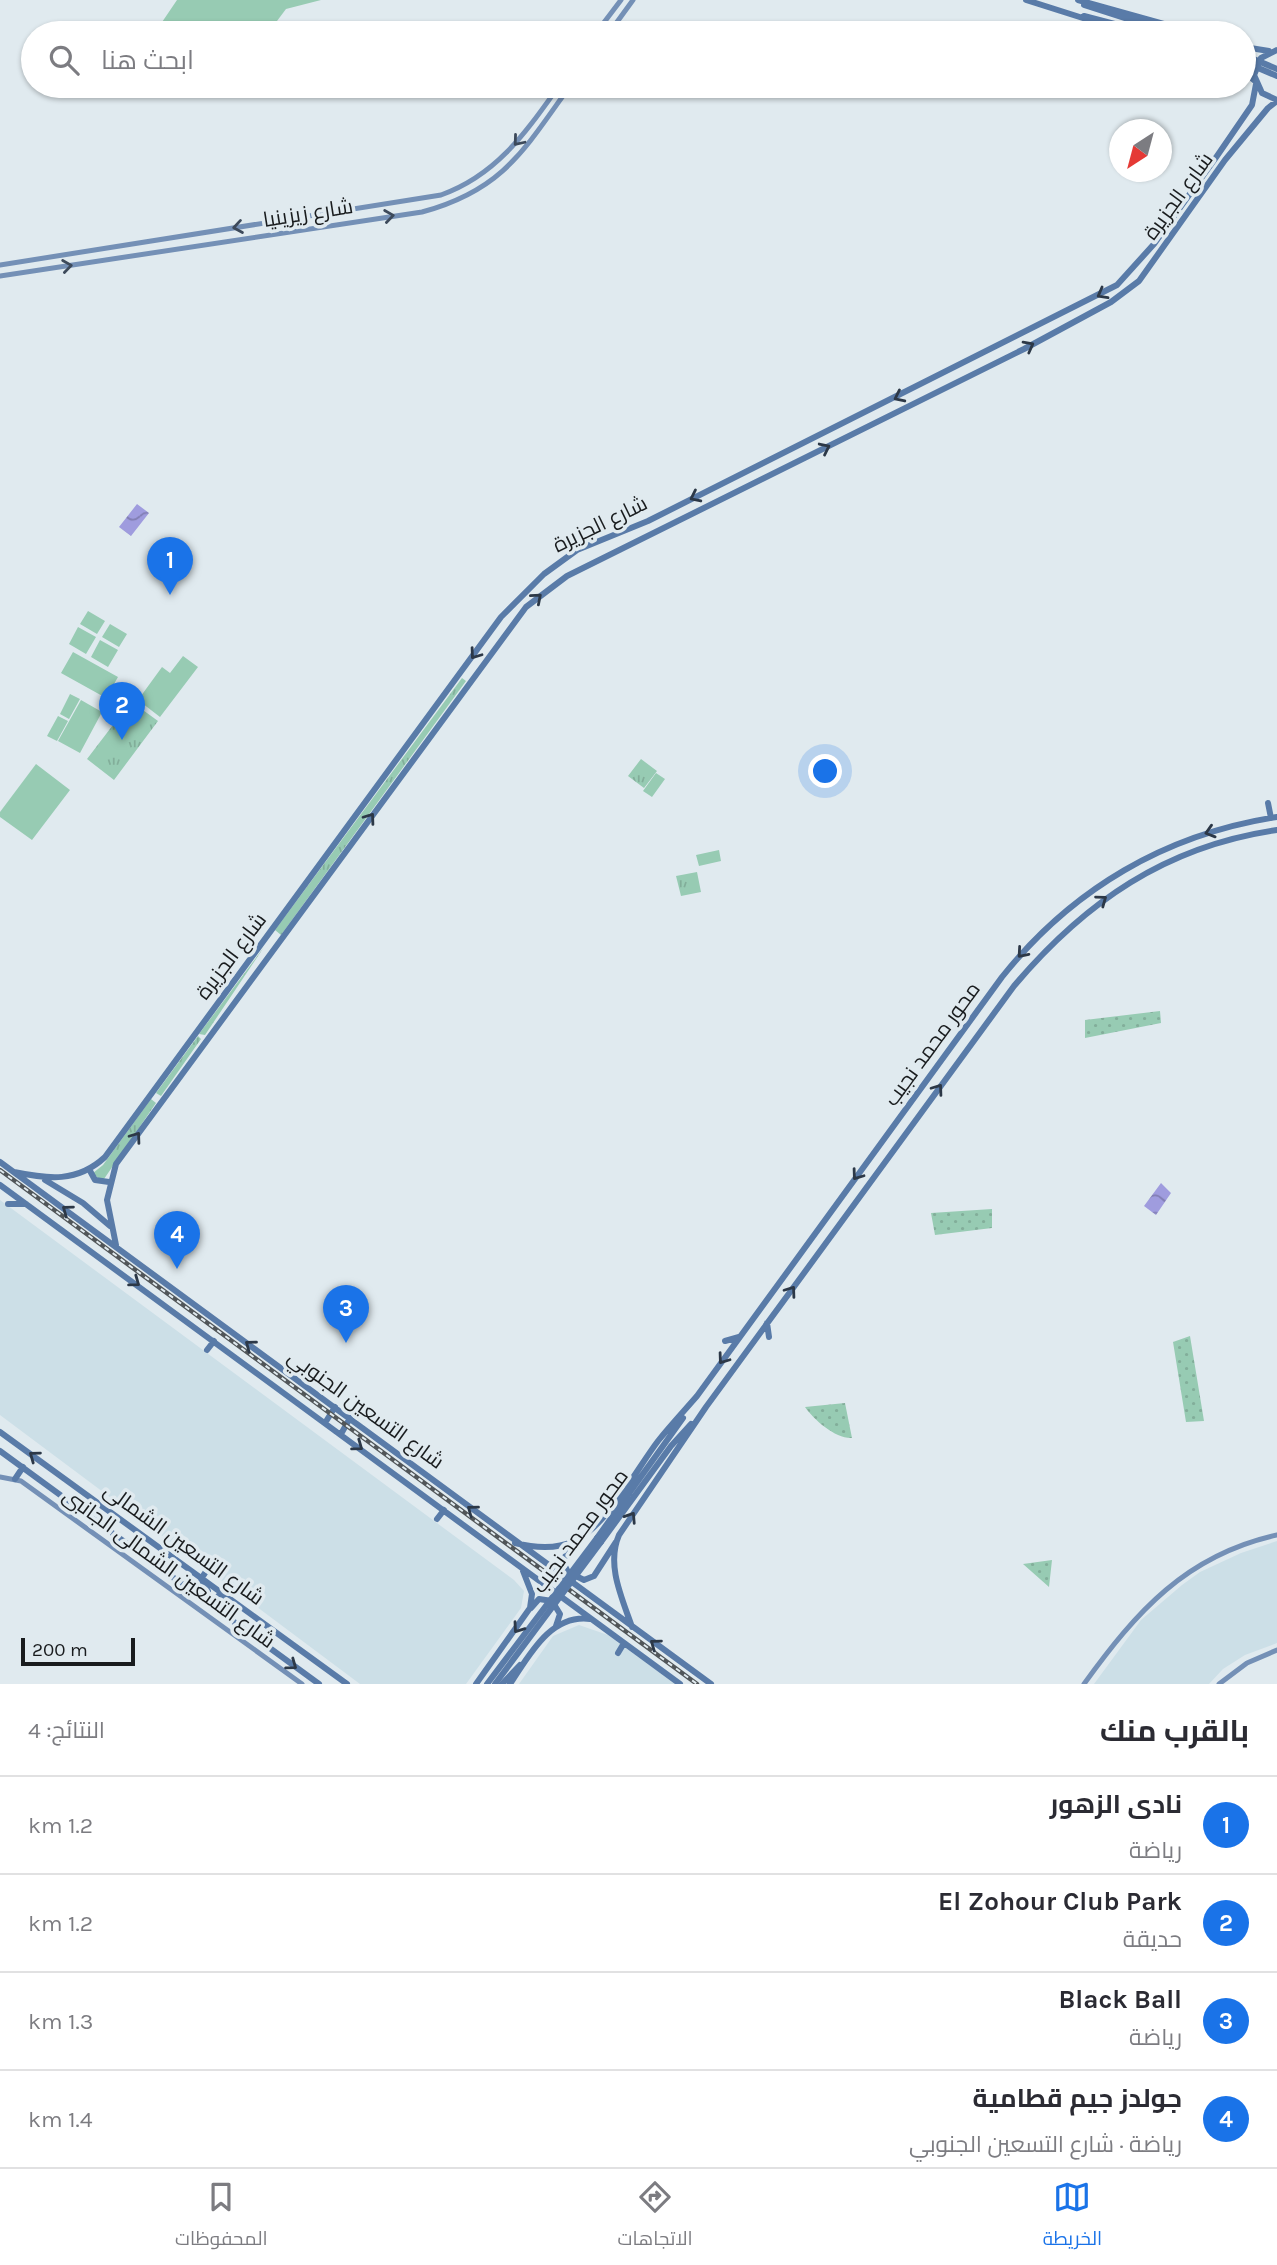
<!DOCTYPE html>
<html lang="ar">
<head>
<meta charset="utf-8">
<style>
  body { margin:0; font-family:Karla,Cairo,sans-serif; background:#f7f7f7; color:#2b2b33; direction:rtl }
  .compass { position:absolute; left:1109px; top:119px; width:63px; height:63px; border-radius:50%; background:#fff; box-shadow:0 2px 5px #0004; rotate:216deg }
  .scale { position:absolute; left:21px; bottom:18px; width:114px; box-sizing:border-box; padding-left:7px; border:4px solid #191c1e; border-top:0; font-size:19px; line-height:24px; white-space:nowrap; color:#191c1e; -webkit-text-stroke:5px #e0eaef; paint-order:stroke }
  .you { position:absolute; left:826px; top:772px; width:24px; height:24px; margin:-18px; border:5px solid #fff; border-radius:50%; background:#1a73e8; box-shadow:0 0 0 10px #1a73e833 }
  .badge { display:grid; place-items:center; width:46px; height:46px; border-radius:50%; background:#1a73e8; color:#fff; font-size:23px; font-weight:700 }
  .pin { position:absolute; translate:-50% -58px; filter:drop-shadow(0 2px 4px #0008) }
  .pin::after { content:''; position:absolute; top:37px; width:24px; height:21px; background:inherit; clip-path:polygon(0 0,100% 0,50% 100%) }
  .list { margin:0; padding:0; list-style:none }
  h2 { display:flex; justify-content:space-between; align-items:center; height:91px; margin:0; padding:0 28px; font-size:30px }
  h2 small { font-size:23px; font-weight:400; color:#7c7c81 }
  .list li { display:grid; grid-template-columns:46px 1fr auto; gap:21px; align-items:center; box-sizing:border-box; height:98px; padding:0 28px; border-top:2px solid #e1e1e2 }
  .list b { display:block; font-size:26px; white-space:nowrap }
  .list p { margin:0; font-size:23px; white-space:nowrap; color:#7c7c81 }
  .list em { font-size:23px; font-style:normal; color:#7c7c81 }
  .icon { flex:none; width:38px; height:38px; fill:none; stroke:currentColor; stroke-width:2; stroke-linecap:round; stroke-linejoin:round }
  .map { position:relative; flex:none; width:1277px; height:1684px; overflow:hidden; direction:ltr }
  .search { position:absolute; background:#fff; box-shadow:0 2px 5px #0004; left:21px; right:21px; top:21px; height:77px; display:flex; align-items:center; gap:18px; box-sizing:border-box; padding:0 24px; border-radius:38px; color:#7c7c81; font-size:26px }
  .sheet { height:483px; background:#fff }
  nav { display:flex; justify-content:space-around; align-items:center; box-sizing:border-box; height:98px; border-top:2px solid #e1e1e2; background:#fff; font-size:19px; color:#7c7c81 }
  nav a { display:grid; justify-items:center; gap:4px }
  nav .on { color:#1a73e8 }
  .map>svg:first-child { display:block }
  .built { fill:#ccdfe7 }
  .grass { fill:url(#grass-tufts) }
  .garden { fill:url(#garden-dots) }
  .pitch { fill:#97cbb3 }
  .water { fill:url(#water-waves) }
  .lines { fill:none; stroke-linecap:round; stroke-linejoin:round }
  .secondary { stroke:#7490b6; stroke-width:5 }
  .primary { stroke:#597ba8; stroke-width:6 }
  .rail-casing { stroke:#515659; stroke-width:4.5 }
  .rail { stroke:#e0eaef; stroke-width:2; stroke-dasharray:5; stroke-linecap:butt }
  .primary-bridge { stroke:#597ba8; stroke-width:6 }
  .oneway { stroke:#3d4a5b }
  .oneway2 { stroke:#2c3847 }
  .labels { text-anchor:middle; dominant-baseline:central; stroke-width:7; stroke-linejoin:round; paint-order:stroke }
  .street-label { font-size:21px; fill:#191c1e; stroke:#e0eaef }
</style>
</head>
<body>
<div class="map">
<svg width="1277" height="1684" viewBox="0 0 1277 1684">
  <defs>
    <pattern id="grass-tufts" width="24" height="20" patternUnits="userSpaceOnUse" patternTransform="scale(1.75)"><rect width="24" height="20" fill="#97cbb3"/><path d="M3 7l-1-3M5 7V3M7 7l1-3M15 17l-1-3M17 17v-4M19 17l1-3" fill="none" stroke="#82ae9a"/></pattern>
    <pattern id="garden-dots" width="8" height="8" patternUnits="userSpaceOnUse" patternTransform="scale(1.75)"><rect width="8" height="8" fill="#97cbb3"/><path d="M2 2h.1M6 6h.1" fill="none" stroke="#82ae9a" stroke-width="1.8" stroke-linecap="round"/></pattern>
    <pattern id="water-waves" width="16" height="10" patternUnits="userSpaceOnUse" patternTransform="scale(1.75)"><rect width="16" height="10" fill="#9f9cde"/><path d="M0 5q4-4 8 0t8 0" fill="none" stroke="#817eb3"/></pattern>
  </defs>
  <rect width="100%" height="100%" fill="#e0eaef"/>
  <path class="built" d="M0,1200L514,1580L524,1591L521,1608L466,1684H360L0,1415Z
    M1277,1541V1643L1245,1655L1223,1669L1209,1684H1094L1141,1620L1182,1585L1200,1572L1241,1553Z
    M579,1625L608,1635L675,1684H519L553,1636Z"/>
  <path class="grass" d="M462,678L466,681L281,935L275,930Z
    M129,704L136,705L158,721L114,780L87,759Z
    M641,759L657,771L644,788L628,776Z
    M697,872L701,892L681,896L676,876Z
    M264,947L205,1035L199,1034Z
    M198,1036L201,1039L161,1096L156,1093Z
    M151,1099L156,1103L104,1179H99L93,1173L103,1165Z"/>
  <path class="garden" d="M1160,1011L1161,1023L1085,1038V1020Z
    M992,1209V1228L935,1235L931,1213Z
    M1190,1336L1204,1421L1186,1422L1173,1342Z
    M845,1403L852,1438C836,1439 814,1420 805,1407Z
    M1052,1560L1049,1587L1023,1564Z"/>
  <path class="pitch" d="M177,0H321L286,9L268,33H158L156,31Z
    M88,611L105,621L97,634L80,624Z
    M110,624L127,634L119,647L102,637Z
    M78,627L96,637L86,654L69,644Z
    M100,640L118,650L108,667L91,657Z
    M73,652L118,677L106,698L61,673Z
    M183,656L198,667L160,717L138,700L162,667L170,673Z
    M70,694L80,699L69,719L60,714Z
    M81,700L102,712L80,753L58,741Z
    M58,716L68,721L57,741L47,736Z
    M36,764L70,790L32,840L0,817V812Z
    M656,773L665,779L652,797L643,791Z
    M719,850L721,861L699,866L696,855Z"/>
  <path class="water" d="M137,504L149,513L131,536L119,527Z
    M1161,1183L1171,1193L1156,1215L1144,1206Z"/>
  <g class="lines">
    <path class="secondary" d="M596,33L621,0
      M609,33L633,0
      M0,265L441,195C497,175 526,132 559,86
      M0,276L422,212C503,190 524,150 570,86
      M0,1477L21,1481L302,1684
      M1084,1684C1136,1612 1186,1555 1277,1535
      M1219,1684L1247,1663L1277,1650"/>
    <path class="primary" d="M1026,0L1130,33
      M1078,0L1196,33
      M1084,5L1171,33
      M1084,16L1149,33
      M1244,47L1269,51
      M1277,50L1261,58L1254,75L1262,93L1277,100
      M1244,72L1255,81
      M1268,803L1271,818
      M0,1162L711,1684
      M89,1169L95,1180L109,1182
      M14,1172C48,1179 77,1183 105,1157L501,617L544,574L577,550L648,521L1117,285L1154,244L1217,156L1252,105L1256,84
      M45,1180L83,1203L110,1226
      M0,1185L680,1684
      M8,1204H26
      M116,1245L107,1200L116,1164L526,607L567,576L1024,349L1111,302L1139,281L1225,160L1268,108L1277,101
      M767,1323L769,1337
      M725,1341L739,1337
      M207,1350L214,1341
      M325,1423L335,1407
      M0,1432L347,1684
      M341,1434L350,1418
      M0,1451L319,1684
      M15,1479L23,1467
      M437,1519L444,1510
      M597,1538L683,1418
      M579,1541L562,1560L568,1572L584,1580L594,1576L616,1542
      M601,1542L671,1446L691,1424
      M515,1543C535,1548 555,1550 574,1541C607,1526 636,1470 658,1441C670,1426 684,1411 697,1396L1002,977C1072,889 1166,834 1277,817
      M200,1596H205L208,1591L201,1579L207,1570
      M531,1608L539,1599L552,1601L560,1614L556,1626
      M221,1610L216,1599L219,1595L226,1597
      M632,1627C622,1598 606,1565 619,1535L706,1407L1014,986C1085,902 1166,846 1277,830
      M618,1653L624,1643
      M476,1684L530,1608L532,1594L523,1571
      M502,1684L520,1665
      M510,1684C529,1656 550,1614 590,1619"/>
    <g class="rail-casing">
      <path id="rail" d="M0,1170L697,1684"/>
    </g>
    <use href="#rail" class="rail"/>
    <path class="primary-bridge" d="M1244,55L1277,69
      M1244,62L1277,76
      M487,1684L597,1538
      M495,1684L601,1542"/>
  </g>
  <defs><path id="oneway-chevron" d="M-2-3.5L2.5 0L-2 3.5" fill="none" stroke-width="1.6" stroke-linecap="round" stroke-linejoin="round" transform="scale(1.75)"/></defs>
  <g class="oneway">
    <use href="#oneway-chevron" transform="translate(518 141) rotate(130)"/>
    <use href="#oneway-chevron" transform="translate(389 216) rotate(-8)"/>
    <use href="#oneway-chevron" transform="translate(238 227) rotate(171)"/>
    <use href="#oneway-chevron" transform="translate(67 266) rotate(-8)"/>
  </g>
  <g class="oneway2">
    <use href="#oneway-chevron" transform="translate(1102 294) rotate(151)"/>
    <use href="#oneway-chevron" transform="translate(1029 346) rotate(-28)"/>
    <use href="#oneway-chevron" transform="translate(899 397) rotate(154)"/>
    <use href="#oneway-chevron" transform="translate(825 448) rotate(-26)"/>
    <use href="#oneway-chevron" transform="translate(695 497) rotate(154)"/>
    <use href="#oneway-chevron" transform="translate(537 598) rotate(-41)"/>
    <use href="#oneway-chevron" transform="translate(475 654) rotate(126)"/>
    <use href="#oneway-chevron" transform="translate(370 818) rotate(-54)"/>
    <use href="#oneway-chevron" transform="translate(1210 832) rotate(163)"/>
    <use href="#oneway-chevron" transform="translate(1102 900) rotate(-36)"/>
    <use href="#oneway-chevron" transform="translate(1022 953) rotate(131)"/>
    <use href="#oneway-chevron" transform="translate(938 1089) rotate(-54)"/>
    <use href="#oneway-chevron" transform="translate(136 1137) rotate(-54)"/>
    <use href="#oneway-chevron" transform="translate(857 1175) rotate(126)"/>
    <use href="#oneway-chevron" transform="translate(67 1210) rotate(-144)"/>
    <use href="#oneway-chevron" transform="translate(135 1282) rotate(36)"/>
    <use href="#oneway-chevron" transform="translate(791 1291) rotate(-54)"/>
    <use href="#oneway-chevron" transform="translate(250 1345) rotate(-143)"/>
    <use href="#oneway-chevron" transform="translate(723 1359) rotate(126)"/>
    <use href="#oneway-chevron" transform="translate(358 1446) rotate(36)"/>
    <use href="#oneway-chevron" transform="translate(34 1456) rotate(-144)"/>
    <use href="#oneway-chevron" transform="translate(472 1510) rotate(-143)"/>
    <use href="#oneway-chevron" transform="translate(631 1517) rotate(-57)"/>
    <use href="#oneway-chevron" transform="translate(518 1628) rotate(125)"/>
    <use href="#oneway-chevron" transform="translate(655 1644) rotate(-144)"/>
    <use href="#oneway-chevron" transform="translate(292 1665) rotate(36)"/>
  </g>
  <g class="labels">
    <g class="street-label">
      <text transform="translate(1178 196) rotate(-54)">شارع الجزيرة</text>
      <text transform="translate(308 213) rotate(-9)">شارع زيزينيا</text>
      <text transform="translate(600 524) rotate(-26)">شارع الجزيرة</text>
      <text transform="translate(231 956) rotate(-53)">شارع الجزيرة</text>
      <text transform="translate(932 1044) rotate(-54)">محور محمد نجيب</text>
      <text transform="translate(366 1409) rotate(36)">شارع التسعين الجنوبي</text>
      <text transform="translate(580 1531) rotate(-54)">محور محمد نجيب</text>
      <text transform="translate(184 1544) rotate(36)">شارع التسعين الشمالى</text>
      <text transform="translate(169 1568) rotate(36)">شارع التسعين الشمالى الجانبى</text>
    </g>
  </g>
</svg>
<svg class="compass" viewBox="-18 -18 36 36"><path d="M0-13l5 13h-10z" fill="#e53935"/><path d="M0 13l5-13h-10z" fill="#7c7c81"/></svg>
<div class="scale">200 m</div>
<div class="you"></div>
<div class="pin badge" style="left:170px;top:595px">1</div>
<div class="pin badge" style="left:122px;top:740px">2</div>
<div class="pin badge" style="left:346px;top:1343px">3</div>
<div class="pin badge" style="left:177px;top:1269px">4</div>
<div class="search"><svg class="icon" aria-label="search" viewBox="0 0 24 24"><circle cx="10" cy="10" r="6"/><path d="M15 15l6 6"/></svg>ابحث هنا</div>
</div>
<section class="sheet">
<h2>بالقرب منك<small>النتائج: 4</small></h2>
<ul class="list">
<li><span class="badge">1</span><div><b>نادى الزهور</b><p>رياضة</p></div><em>1.2 km</em></li>
<li><span class="badge">2</span><div><b>El Zohour Club Park</b><p>حديقة</p></div><em>1.2 km</em></li>
<li><span class="badge">3</span><div><b>Black Ball</b><p>رياضة</p></div><em>1.3 km</em></li>
<li><span class="badge">4</span><div><b>جولدز جيم قطامية</b><p>رياضة · شارع التسعين الجنوبي</p></div><em>1.4 km</em></li>
</ul>
</section>
<nav>
<a class="on"><svg class="icon" aria-label="map" viewBox="0 0 24 24"><path d="M3 6l6-2 6 2 6-2v14l-6 2-6-2-6 2zM9 4v14M15 6v14"/></svg>الخريطة</a>
<a><svg class="icon" aria-label="directions" viewBox="0 0 24 24"><path d="M12 3l9 9-9 9-9-9zM9 14v-3h6M13 9l2 2-2 2"/></svg>الاتجاهات</a>
<a><svg class="icon" aria-label="saved" viewBox="0 0 24 24"><path d="M7 4h10v16l-5-4-5 4z"/></svg>المحفوظات</a>
</nav>
</body>
</html>
